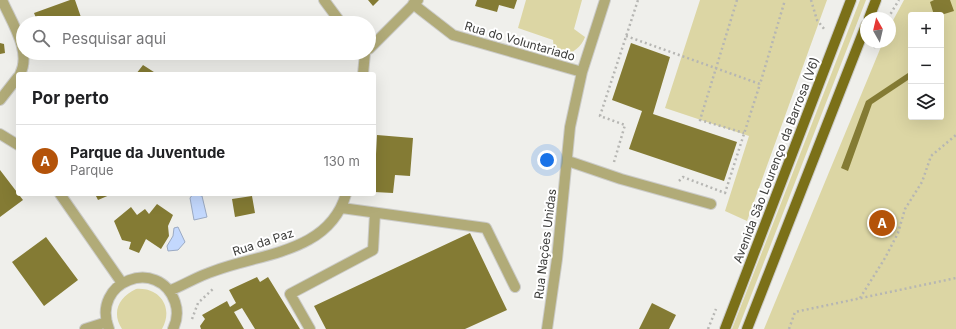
<!DOCTYPE html>
<html lang="pt">
<head>
<meta charset="utf-8">
<style>
  body { margin:0; font-family:Inter,sans-serif; background:#f2f2f2; color:#202124 }
  .controls { position:absolute; right:12px; top:12px; display:grid; overflow:hidden; border-radius:4px; box-shadow:0 4px 16px #0002 }
  .controls button { width:36px; height:36px; display:grid; place-items:center; padding:0; border:0; border-bottom:1px solid #e0e0e0; background:#fff; color:#202124; font:20px sans-serif }
  .compass { position:absolute; left:860px; top:12px; width:36px; height:36px; border-radius:50%; background:#fff; box-shadow:0 4px 16px #0002; rotate:352deg }
  .you { position:absolute; left:547px; top:160px; width:14px; height:14px; margin:-10px; border:3px solid #fff; border-radius:50%; background:#1a73e8; box-shadow:0 0 0 6px #1a73e833 }
  .badge { display:grid; place-items:center; width:26px; height:26px; border-radius:50%; background:#b45309; color:#fff; font-size:13px; font-weight:700 }
  .pin { position:absolute; translate:-50% -50%; border:2px solid #fff; box-shadow:0 1px 4px #0006 }
  .list { margin:0; padding:0; list-style:none }
  h2 { display:flex; justify-content:space-between; align-items:center; height:52px; margin:0; padding:0 16px; font-size:17px }
  h2 small { font-size:13px; font-weight:400; color:#757577 }
  .list li { display:grid; grid-template-columns:26px 1fr auto; gap:12px; align-items:center; box-sizing:border-box; height:72px; padding:0 16px; border-top:1px solid #e0e0e0 }
  .list b { display:block; font-size:15px; white-space:nowrap }
  .list p { margin:0; font-size:13px; white-space:nowrap; color:#757577 }
  .list em { font-size:13px; font-style:normal; color:#757577 }
  .icon { flex:none; width:22px; height:22px; fill:none; stroke:currentColor; stroke-width:2; stroke-linecap:round; stroke-linejoin:round }
  .map { position:relative; flex:none; width:956px; height:329px; overflow:hidden }
  .search { position:absolute; background:#fff; box-shadow:0 4px 16px #0002; left:16px; top:16px; width:360px; height:44px; display:flex; align-items:center; gap:10px; box-sizing:border-box; padding:0 14px; border-radius:22px; color:#757577; font-size:15px }
  .panel { position:absolute; background:#fff; box-shadow:0 4px 16px #0002; left:16px; top:72px; width:360px; height:124px; border-radius:4px }
  .map>svg:first-child { display:block }
  .green { fill:#dcd6a4; fill-rule:evenodd }
  .water { fill:#c3d8fd; stroke:#9baac3 }
  .building { fill:#847b34 }
  .lines { fill:none; stroke-linecap:round; stroke-linejoin:round }
  .minor-casing { stroke:#cbcbc8; stroke-width:12 }
  .major-casing { stroke:#cbcbc8; stroke-width:12 }
  .path { stroke:#b6b6b3; stroke-width:2.5; stroke-dasharray:2 3; stroke-linecap:butt }
  .minor { stroke:#b1ab78; stroke-width:10 }
  .major { stroke:#7b7018; stroke-width:10 }
  .labels { text-anchor:middle; dominant-baseline:central; stroke-width:4; stroke-linejoin:round; paint-order:stroke }
  .street-label { font-size:12px; fill:#3d3d3b; stroke:#fff }
</style>
</head>
<body>
<div class="map">
<svg width="956" height="329" viewBox="0 0 956 329">
  <rect width="100%" height="100%" fill="#efefeb"/>
  <path class="green" d="M526,0H582L574,29L585,37C581,49 565,60 554,51L553,40L518,28Z
    M700,0H827L747,221L725,211L749,136L665,108Z
    M860,0H866L738,329H732Z
    M904,0H956V329H764L883,42H890V26ZM911,15H941V117H911Z
    M136,289C160,287 174,308 162,329H122C111,312 119,297 136,289Z"/>
  <path class="water" d="M193,194L202,196L207,217L194,220L190,198Z
    M178,227L185,242L178,250L168,251L167,246L173,236L174,228Z"/>
  <path class="building" d="M70,0H75L83,23H38L34,13Z
    M368,0H379L373,6Z
    M477,0H517L514,9L499,5L497,12L475,6Z
    M934,0H950L954,11L941,15H934L930,2Z
    M0,43L4,44L5,53L0,54Z
    M631,43L670,57L653,114L737,142L724,181L629,149L642,111L612,100Z
    M143,65L157,74H136Z
    M911,71V78L872,104L848,171L841,168L866,101Z
    M377,135L413,138L410,176L395,175L393,193L374,192Z
    M0,170L23,200L0,217Z
    M95,194H112L98,200Z
    M252,196L255,213L235,217L232,199Z
    M157,204L173,215L168,226L169,236L161,249L146,239L139,253L129,249L131,242L122,240L114,221L131,207L137,215L145,209L149,214Z
    M470,233L507,310L465,329H326L314,306Z
    M46,237L78,280L44,306L12,262Z
    M257,277L260,282L268,277L300,329H255L242,308L234,312L244,329H201L200,326L205,319L202,315L227,301L230,307L236,303L229,290Z
    M652,303L676,315L669,329H639Z"/>
  <g class="lines">
    <g class="minor-casing">
      <path id="minor" d="M2,0C11,21 32,52 20,74
        M324,0L341,23
        M413,4L453,35L582,72
        M369,49L418,0
        M363,74L365,53
        M0,100L18,77
        M0,134L18,145
        M568,161L621,179L711,204
        M60,194L122,283
        M342,208L486,228L515,287
        M169,291C184,285 198,276 214,271C261,253 329,253 346,194
        M85,329L107,322
        M109,329C90,281 159,256 175,302C178,311 177,321 173,329
        M310,329L290,294L373,250L375,213
        M547,329L557,259L570,127L582,72L605,0"/>
    </g>
    <g class="major-casing">
      <path id="major" d="M869,18L876,0
        M725,329L851,0
        M747,329L866,25"/>
    </g>
    <path class="path" d="M737,0L700,120L744,133
      M811,0L817,20L825,30
      M888,18L899,0
      M626,36L760,84L785,0
      M874,48L877,42
      M614,162L625,125L600,116L638,0
      M679,181L683,177L725,193L760,84
      M860,298L885,258L898,233L905,209L922,182L931,156L956,135
      M192,319L198,303L214,288
      M708,329L716,309
      M789,329L795,312L956,278"/>
    <use href="#minor" class="minor"/>
    <use href="#major" class="major"/>
  </g>
  <g class="labels">
    <g class="street-label">
      <text transform="translate(520 41) rotate(16)">Rua do Voluntariado</text>
      <text transform="translate(776 160) rotate(-69)">Avenida São Lourenço da Barrosa (V6)</text>
      <text transform="translate(263 242) rotate(-18)">Rua da Paz</text>
      <text transform="translate(545 244) rotate(-83)">Rua Nações Unidas</text>
    </g>
  </g>
</svg>
<div class="controls">
<button>+</button>
<button>−</button>
<button><svg class="icon" aria-label="layers" viewBox="0 0 24 24"><path d="M12 4l9 5-9 5-9-5zM3 14l9 5 9-5"/></svg></button>
</div>
<svg class="compass" viewBox="-18 -18 36 36"><path d="M0-13l5 13h-10z" fill="#e53935"/><path d="M0 13l5-13h-10z" fill="#757577"/></svg>
<div class="you"></div>
<div class="pin badge" style="left:882px;top:223px">A</div>
<div class="search"><svg class="icon" aria-label="search" viewBox="0 0 24 24"><circle cx="10" cy="10" r="6"/><path d="M15 15l6 6"/></svg>Pesquisar aqui</div>
<section class="panel">
<h2>Por perto<small></small></h2>
<ul class="list">
<li><span class="badge">A</span><div><b>Parque da Juventude</b><p>Parque</p></div><em>130 m</em></li>
</ul>
</section>
</div>
</body>
</html>
